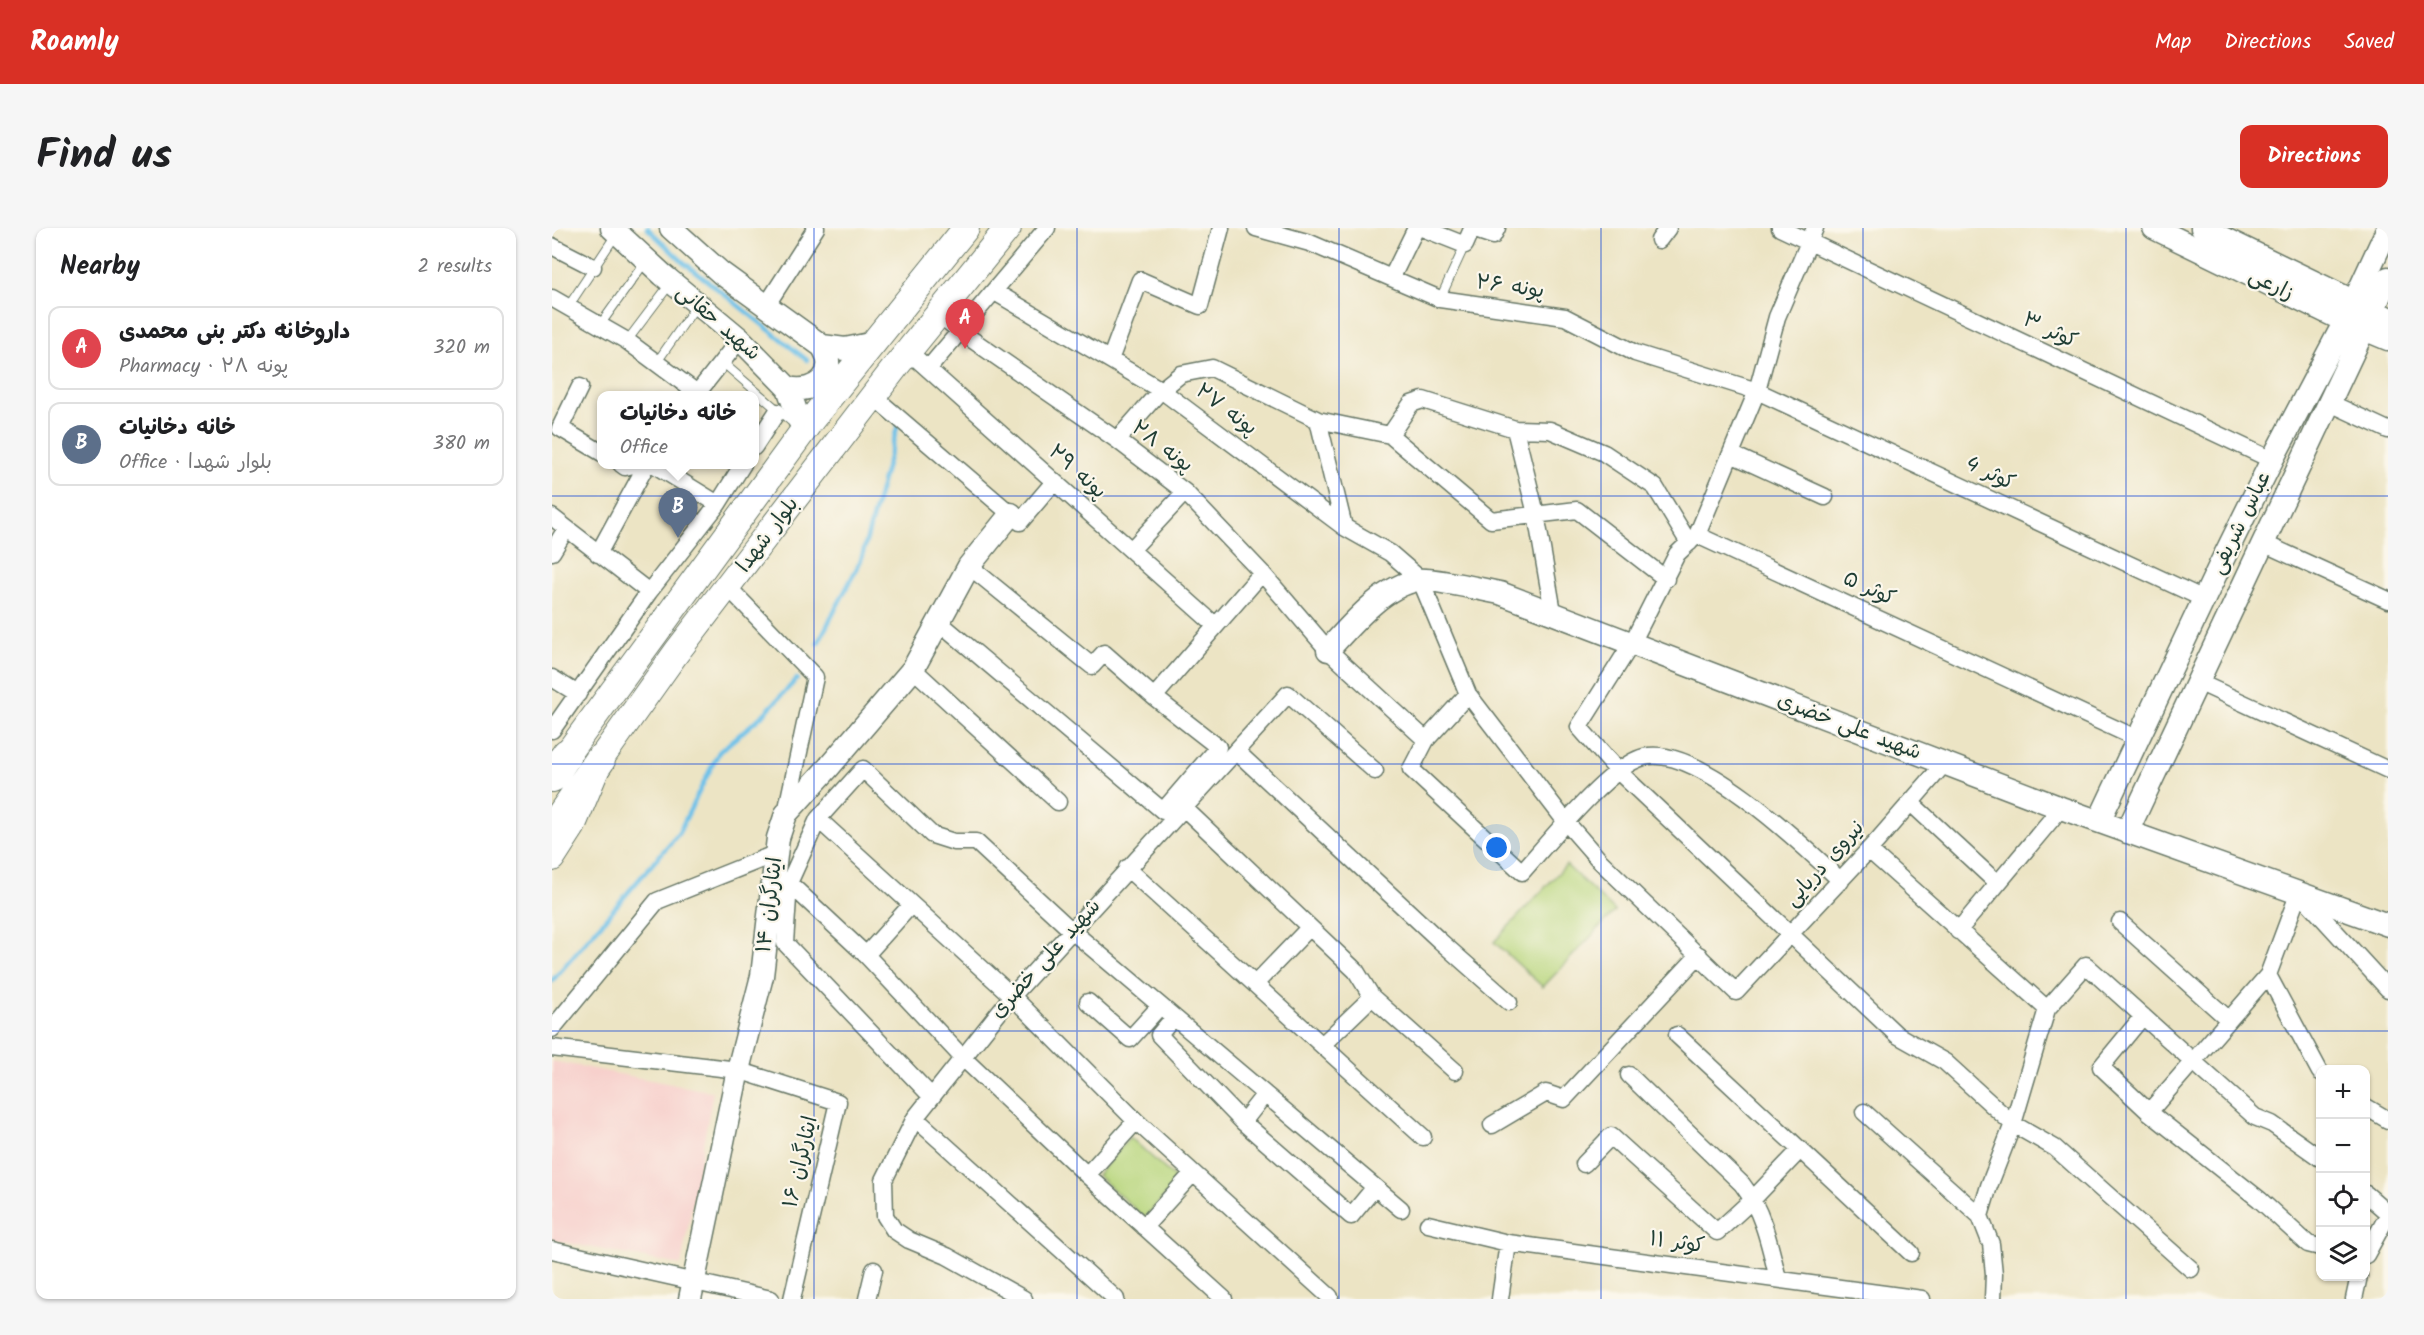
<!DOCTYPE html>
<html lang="en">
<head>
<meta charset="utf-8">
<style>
  body { margin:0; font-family:Kalam,"Playpen Sans Arabic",sans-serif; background:#f6f6f6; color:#202124 }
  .controls { position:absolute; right:18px; bottom:18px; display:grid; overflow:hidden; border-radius:12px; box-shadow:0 2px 4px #0004 }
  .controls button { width:54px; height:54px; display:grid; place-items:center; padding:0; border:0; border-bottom:2px solid #e0e0e0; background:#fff; color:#202124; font:30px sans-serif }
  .you { position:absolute; left:945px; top:620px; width:21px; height:21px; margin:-15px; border:4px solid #fff; border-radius:50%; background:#1a73e8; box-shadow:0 0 0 9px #1a73e833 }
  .badge { display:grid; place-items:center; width:39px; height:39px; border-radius:50%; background:#d93025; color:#fff; font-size:20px; font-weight:700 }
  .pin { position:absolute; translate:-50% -50px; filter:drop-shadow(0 2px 3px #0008) }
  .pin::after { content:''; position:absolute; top:32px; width:21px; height:18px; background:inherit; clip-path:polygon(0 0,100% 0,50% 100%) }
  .popup { position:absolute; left:45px; top:163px; width:162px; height:78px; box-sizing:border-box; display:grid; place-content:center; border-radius:12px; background:#fff; filter:drop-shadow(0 2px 4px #0005); font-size:20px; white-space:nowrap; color:#757577 }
  .popup b { font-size:22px; color:#202124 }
  .popup::after { content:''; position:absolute; left:50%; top:100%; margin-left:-12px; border:12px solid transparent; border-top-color:#fff }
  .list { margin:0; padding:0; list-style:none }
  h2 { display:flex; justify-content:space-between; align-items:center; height:78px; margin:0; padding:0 24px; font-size:26px }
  h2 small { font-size:20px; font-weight:400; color:#757577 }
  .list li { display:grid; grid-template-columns:39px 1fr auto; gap:18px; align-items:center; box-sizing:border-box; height:84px; margin:0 12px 12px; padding:0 12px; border:2px solid #e0e0e0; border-radius:12px }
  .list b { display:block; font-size:22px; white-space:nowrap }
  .list p { margin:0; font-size:20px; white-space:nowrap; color:#757577 }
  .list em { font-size:20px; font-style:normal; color:#757577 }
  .icon { flex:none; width:33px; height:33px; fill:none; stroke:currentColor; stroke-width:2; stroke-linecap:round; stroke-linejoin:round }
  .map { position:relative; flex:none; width:1836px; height:1071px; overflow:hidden; border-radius:12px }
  header { display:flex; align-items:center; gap:36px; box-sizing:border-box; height:84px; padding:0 30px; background:#d93025; color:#fff }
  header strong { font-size:28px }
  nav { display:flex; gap:33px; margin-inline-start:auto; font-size:21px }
  .intro { display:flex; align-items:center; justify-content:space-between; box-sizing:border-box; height:144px; padding:0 36px }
  h1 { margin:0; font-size:42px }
  .button { padding:15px 27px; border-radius:12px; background:#d93025; color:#fff; font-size:21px; font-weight:700 }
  main { display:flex; gap:36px; padding:0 36px }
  aside { flex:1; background:#fff; border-radius:12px; box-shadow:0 2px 4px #0004 }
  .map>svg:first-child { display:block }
  .built { fill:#f7d0cc }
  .green { fill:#b8d67d; stroke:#6c8a58; stroke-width:1.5 }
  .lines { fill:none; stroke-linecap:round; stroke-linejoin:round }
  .stream { stroke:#6dc1e9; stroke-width:4.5 }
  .lane-casing { stroke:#677766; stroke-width:10 }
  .street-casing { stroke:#677766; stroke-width:19 }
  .secondary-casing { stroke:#677766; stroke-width:25 }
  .primary-casing { stroke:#677766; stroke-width:28 }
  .highway-casing { stroke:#677766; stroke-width:32 }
  .lane { stroke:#fff; stroke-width:8 }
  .street { stroke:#fff; stroke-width:16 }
  .secondary { stroke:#fff; stroke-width:22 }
  .primary { stroke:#fff; stroke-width:26 }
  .highway { stroke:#fff; stroke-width:30 }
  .grid { fill:none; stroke:#1d4ed8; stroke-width:1.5; stroke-opacity:0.55 }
  .labels { text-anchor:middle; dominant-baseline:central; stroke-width:4.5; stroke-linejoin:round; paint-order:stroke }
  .street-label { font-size:21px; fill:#1f3d34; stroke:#fbf7ec }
</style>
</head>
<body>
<header>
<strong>Roamly</strong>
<nav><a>Map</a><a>Directions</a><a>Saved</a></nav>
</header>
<div class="intro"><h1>Find us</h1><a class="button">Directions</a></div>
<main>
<aside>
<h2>Nearby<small>2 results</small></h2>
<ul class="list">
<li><span class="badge" style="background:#e0444e">A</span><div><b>داروخانه دکتر بنی محمدی</b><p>Pharmacy · پونه ۲۸</p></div><em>320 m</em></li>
<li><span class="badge" style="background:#5c6f8a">B</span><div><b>خانه دخانیات</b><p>Office · بلوار شهدا</p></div><em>380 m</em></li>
</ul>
</aside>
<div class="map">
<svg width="1836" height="1071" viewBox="0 0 1836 1071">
  <rect width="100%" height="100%" fill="#fbf7ec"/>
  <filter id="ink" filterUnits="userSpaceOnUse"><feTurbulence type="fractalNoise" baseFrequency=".0167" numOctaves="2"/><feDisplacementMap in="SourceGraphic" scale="12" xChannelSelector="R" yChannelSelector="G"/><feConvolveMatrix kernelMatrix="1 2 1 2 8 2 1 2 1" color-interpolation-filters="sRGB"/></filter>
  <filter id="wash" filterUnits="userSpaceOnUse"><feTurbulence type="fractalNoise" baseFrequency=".008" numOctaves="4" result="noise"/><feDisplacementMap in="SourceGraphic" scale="24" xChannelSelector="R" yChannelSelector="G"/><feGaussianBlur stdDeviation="1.35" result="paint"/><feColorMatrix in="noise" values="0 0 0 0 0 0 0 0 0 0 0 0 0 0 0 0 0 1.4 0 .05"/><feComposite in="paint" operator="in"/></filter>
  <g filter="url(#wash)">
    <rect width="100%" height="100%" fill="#ece4c4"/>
    <path class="built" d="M0,833L161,864L129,1037L0,1012Z"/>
    <path class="green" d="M1014,637L1063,683L991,759L942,714Z
      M578,909L626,953L593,990L545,947Z"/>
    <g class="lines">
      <path class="stream" d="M95,0L129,32L255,132
        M266,415L309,332L346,196
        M0,753L126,606L167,524L212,486L245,451"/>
    </g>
  </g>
  <g filter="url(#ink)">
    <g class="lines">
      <g class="lane-casing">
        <path id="lane" d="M888,71L913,17
          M16,79L65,5
          M48,97L93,34
          M75,113L118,56
          M105,134L144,78
          M170,134L242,196"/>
      </g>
      <g class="street-casing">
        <path id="street" d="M704,0L758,15L888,71L1013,89L1083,125L1205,163L1652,371
          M870,0L913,17L920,1L941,8L945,0
          M1228,0L1720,232
          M1107,12L1116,0
          M0,18L41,39
          M840,49L864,0
          M443,64L609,162L792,299L838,325L868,351L916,466L1014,594L1048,633L1184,764L1325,613L1392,536
          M0,70L75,113L145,165
          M214,78L264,0
          M387,86L409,104L565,212L633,264L710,345L776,422L874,512L859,541L970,644C995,616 1058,537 1092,529C1146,516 1251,617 1289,653
          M356,123L664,398
          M558,132L588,52L648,78L669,0
          M376,141L495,0
          M28,159L8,200L50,225
          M143,168L188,111
          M321,168L468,294L502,254
          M1776,174L1836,202
          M766,192L792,299
          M963,201L984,286L1001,384
          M838,207L939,292L1025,282L1114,351
          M565,212L609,162L629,146L660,140L766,192L838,207L859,176L871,172L963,201L998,202L1052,225L1103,259L1137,315
          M202,219L225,184
          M1179,226L1273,269
          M69,236L73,239L84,236
          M101,236L166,276
          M0,289L97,364
          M1145,307L1205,163L1225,89L1263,0
          M1711,315L1836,372
          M579,322L633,264
          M0,324L14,301
          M46,326L95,236
          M176,359L263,449L234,585
          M387,394L611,583L666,519L602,469L552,425L540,438L417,338
          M361,441L506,574
          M0,450L26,466
          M1646,454L1836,542
          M602,469L710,345
          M0,502L97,364L166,276L191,236
          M874,512L916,466
          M684,523L888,713L957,774
          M1359,575L1445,655
          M632,580L804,743L820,769L770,817
          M266,591L460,768L584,893L778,1069
          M1317,622L1495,781
          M575,640L871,909
          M237,655L314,727L410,829L535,947L672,1071
          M1568,694L1676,791
          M1406,703L1509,580
          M314,727L359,677
          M1716,747L1597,884L1708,972L1756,1016L1768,1019
          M703,756L757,700
          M820,769L903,843
          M536,774L578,811L608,778
          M1591,788L1549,839L1597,884
          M622,789L607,807L691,894L799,988L823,959
          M0,801L105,673L225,625
          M1125,807L1359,1025
          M0,820L186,842L286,874L240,1071
          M1768,844L1716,747L1747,664L1836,761
          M1077,847L1190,956C1211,983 1218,1018 1226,1051
          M379,868L233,715L237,655L266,591L311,541L380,607L402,614H424L520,703L849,981
          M1814,879L1836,892
          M1312,884L1428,988L1439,1016L1442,1046L1441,1071
          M363,890L564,1071
          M691,894L713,866
          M940,897L994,865L1012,871L1147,727
          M1032,936L1059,908L1165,1004L1201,971L1248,922
          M535,947L584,893
          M1814,966L1836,985
          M1428,988L1437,958L1461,896L1393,834L1345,807L1065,542L1027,499L1080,415L1125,326L1145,307L1586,511
          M876,996L956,1015L1370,1071
          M592,999L641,945
          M0,1022L219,1071
          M1814,1027L1836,987
          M1639,1041L1503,920L1461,896L1495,781L1534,737L1703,889L1720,896L1768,930
          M315,1071L322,1042
          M472,1071L395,1028L357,1012L342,1002L333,988L332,952L363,890L460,768L736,466L823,543
          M948,1071L956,1015
          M1802,1071L1807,1048"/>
      </g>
      <g class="secondary-casing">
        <path id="secondary" d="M60,0L111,47L188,111L236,160L251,203
          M119,0L169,45L270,118L293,121L323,115
          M1602,0L1793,93L1836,111
          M1650,0L1836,90
          M236,160C264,167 288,145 270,118
          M776,422C799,397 831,358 866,352C881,350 931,362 948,365L1509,580L1836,697
          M1547,593L1669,335L1720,232L1793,93L1836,0
          M1575,604L1836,50
          M138,1071L186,842L210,748L226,610L234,586L276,540L361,441L417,338L459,286"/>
      </g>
      <g class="primary-casing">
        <path id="primary" d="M0,538L15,526L260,191L414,0
          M0,630L20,599L48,532L124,425L345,137L456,0"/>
      </g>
      <g class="highway-casing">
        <path id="highway" d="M0,549L15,526
          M0,601L48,532"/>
      </g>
      <use href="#lane" class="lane"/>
      <use href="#street" class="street"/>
      <use href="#secondary" class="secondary"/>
      <use href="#primary" class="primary"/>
      <use href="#highway" class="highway"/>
    </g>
  </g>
  <path class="grid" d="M262,0V1071M525,0V1071M787,0V1071M1049,0V1071M1311,0V1071M1574,0V1071M0,268H1836M0,536H1836M0,803H1836"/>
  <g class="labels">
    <g class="street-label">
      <text transform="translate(1719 57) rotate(26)">زارعی</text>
      <text transform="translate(958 59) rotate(8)">پونه ۲۶</text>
      <text transform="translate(166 95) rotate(41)">شهید حقانی</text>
      <text transform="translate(1498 103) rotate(25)">کوثر ۳</text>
      <text transform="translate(674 182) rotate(37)">پونه ۲۷</text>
      <text transform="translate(610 219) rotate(37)">پونه ۲۸</text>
      <text transform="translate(525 244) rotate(42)">پونه ۲۹</text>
      <text transform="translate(1438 246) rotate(25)">کوثر 4</text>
      <text transform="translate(1689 295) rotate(-64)">عباس شریفی</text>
      <text transform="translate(216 307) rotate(-53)">بلوار شهدا</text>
      <text transform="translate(1317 361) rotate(25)">کوثر ۵</text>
      <text transform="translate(1297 499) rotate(21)">شهید علی خضری</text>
      <text transform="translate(1273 636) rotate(-48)">نیروی دریایی</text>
      <text transform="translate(218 677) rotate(-83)">ایثارگران ۱۴</text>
      <text transform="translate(494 731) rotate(-48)">شهید علی خضری</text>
      <text transform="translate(249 934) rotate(-77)">ایثارگران ۱۶</text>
      <text transform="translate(1125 1015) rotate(8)">کوثر ۱۱</text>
    </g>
  </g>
</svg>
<div class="controls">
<button>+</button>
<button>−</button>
<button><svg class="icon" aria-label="locate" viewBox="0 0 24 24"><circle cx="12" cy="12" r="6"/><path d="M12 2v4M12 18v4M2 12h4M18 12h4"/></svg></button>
<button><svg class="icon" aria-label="layers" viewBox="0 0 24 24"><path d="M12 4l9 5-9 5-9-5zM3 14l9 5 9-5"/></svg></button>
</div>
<div class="you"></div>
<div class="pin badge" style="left:413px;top:121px;background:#e0444e">A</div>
<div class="pin badge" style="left:126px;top:310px;background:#5c6f8a">B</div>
<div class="popup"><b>خانه دخانیات</b>Office</div>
</div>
</main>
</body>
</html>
